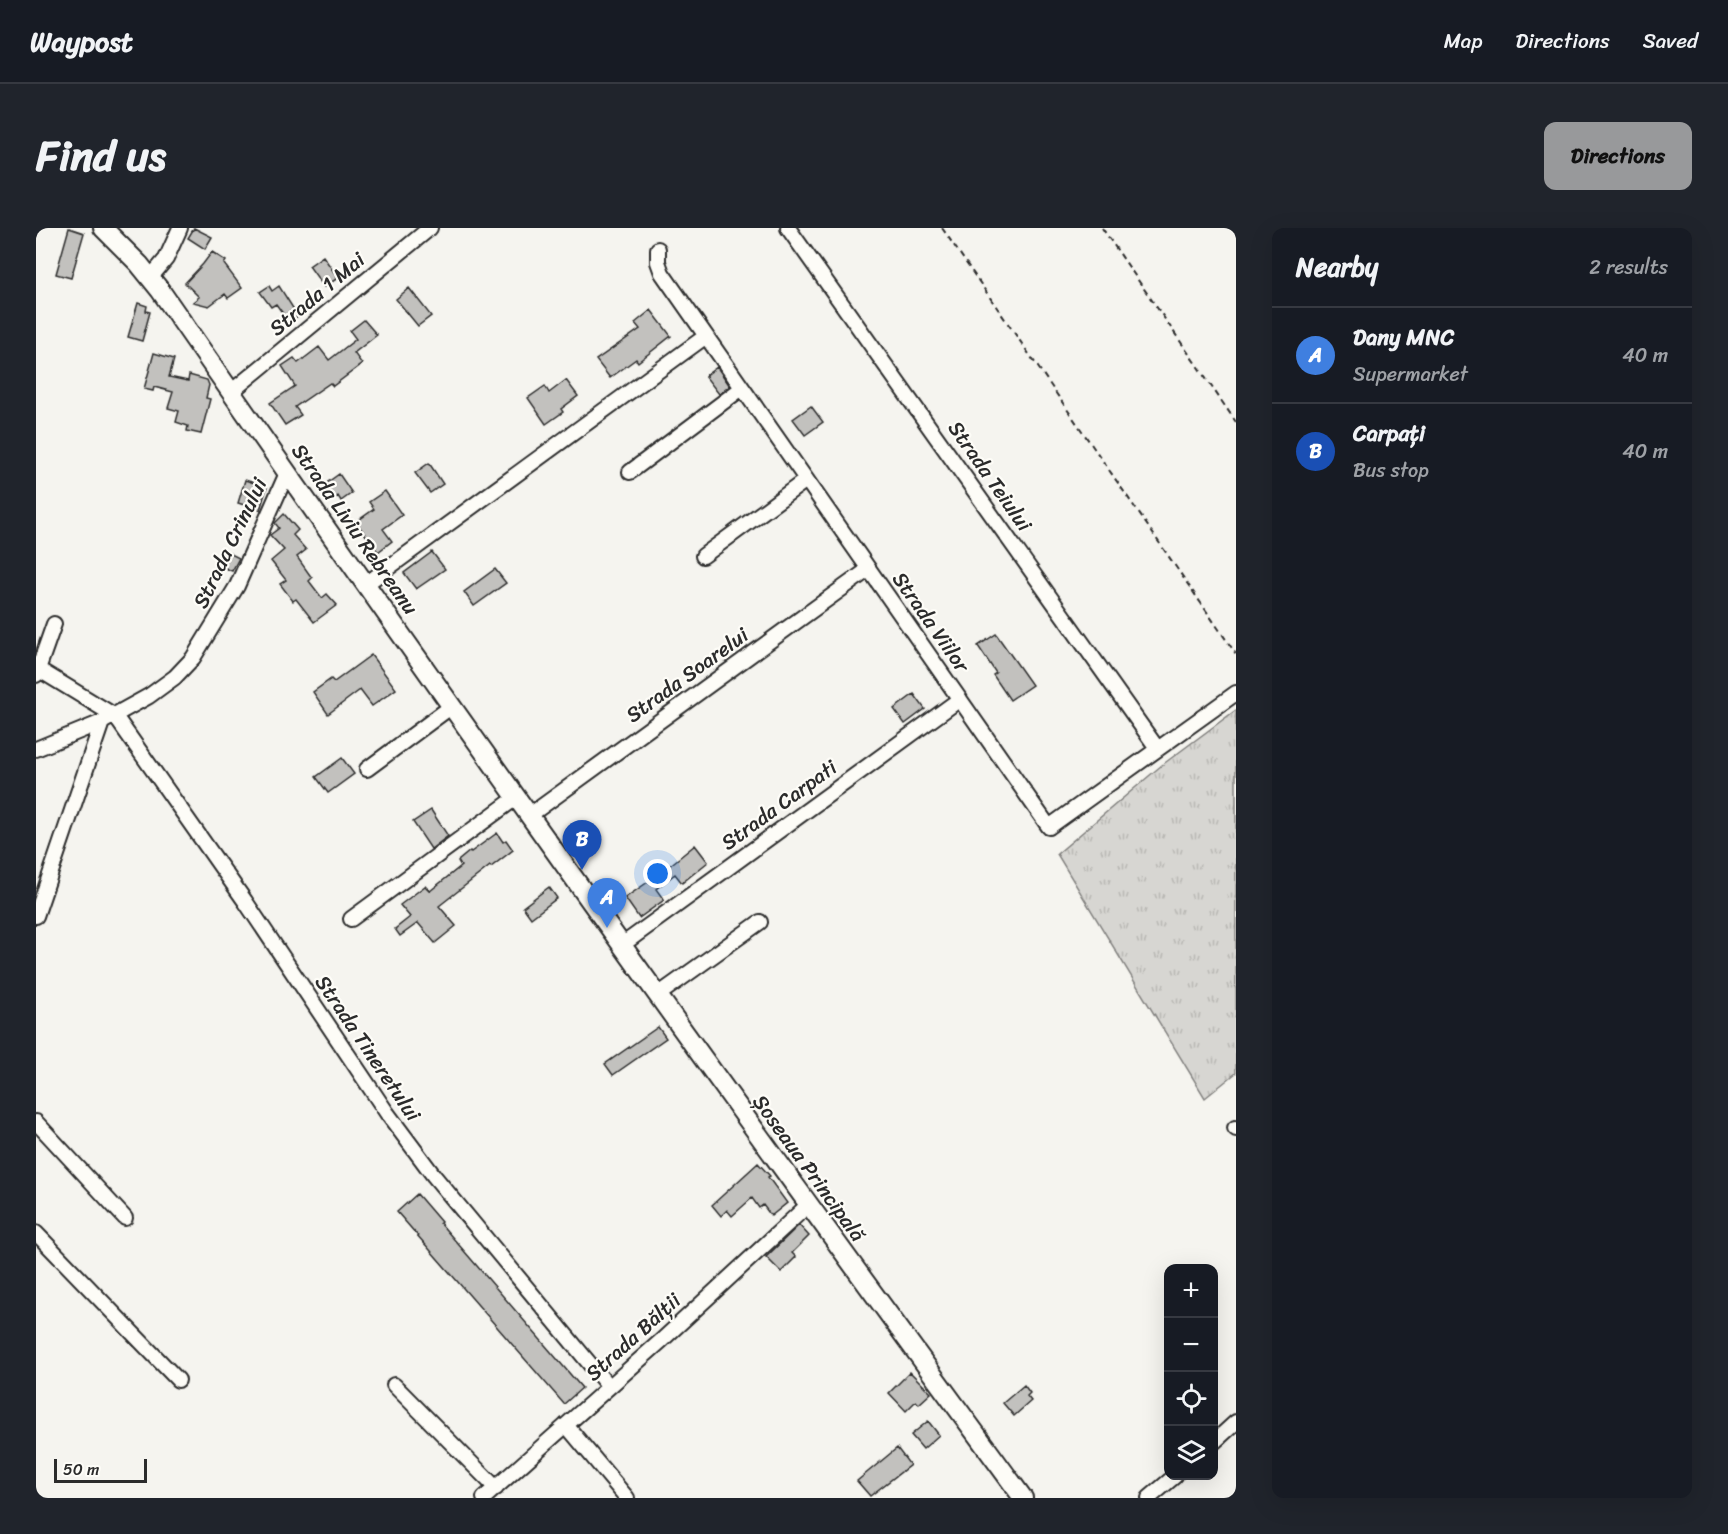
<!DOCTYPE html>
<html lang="en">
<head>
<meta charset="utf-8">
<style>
  body { margin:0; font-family:Sriracha,sans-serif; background:#20242c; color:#f1f3f6 }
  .controls { position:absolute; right:18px; bottom:18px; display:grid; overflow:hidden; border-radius:12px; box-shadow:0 6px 24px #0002 }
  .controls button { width:54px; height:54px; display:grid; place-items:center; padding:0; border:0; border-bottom:2px solid #363941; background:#171b24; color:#f1f3f6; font:30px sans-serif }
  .scale { position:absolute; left:18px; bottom:15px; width:93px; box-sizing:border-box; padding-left:6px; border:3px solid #2b2b2b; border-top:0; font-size:16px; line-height:21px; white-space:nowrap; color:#2b2b2b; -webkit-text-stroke:4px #fdfcf7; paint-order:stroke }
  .you { position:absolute; left:622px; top:646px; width:21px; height:21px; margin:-15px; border:4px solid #fff; border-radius:50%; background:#1a73e8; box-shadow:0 0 0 9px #1a73e833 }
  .badge { display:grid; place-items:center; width:39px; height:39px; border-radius:50%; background:#98999b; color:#fff; font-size:20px; font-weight:700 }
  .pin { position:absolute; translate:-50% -50px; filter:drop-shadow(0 2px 3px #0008) }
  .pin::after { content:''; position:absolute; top:32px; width:21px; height:18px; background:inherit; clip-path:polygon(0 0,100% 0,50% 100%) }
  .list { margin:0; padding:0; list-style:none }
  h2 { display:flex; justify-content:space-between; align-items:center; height:78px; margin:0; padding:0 24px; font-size:26px }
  h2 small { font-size:20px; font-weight:400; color:#9ea1a6 }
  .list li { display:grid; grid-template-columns:39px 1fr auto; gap:18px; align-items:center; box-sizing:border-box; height:96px; padding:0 24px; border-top:2px solid #363941 }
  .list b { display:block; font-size:22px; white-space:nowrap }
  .list p { margin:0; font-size:20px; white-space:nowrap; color:#9ea1a6 }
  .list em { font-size:20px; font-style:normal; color:#9ea1a6 }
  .icon { flex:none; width:33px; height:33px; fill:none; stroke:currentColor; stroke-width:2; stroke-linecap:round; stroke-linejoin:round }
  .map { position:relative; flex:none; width:1200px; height:1270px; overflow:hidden; border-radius:12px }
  header { display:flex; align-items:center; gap:36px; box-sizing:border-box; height:84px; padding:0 30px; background:#171b24; border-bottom:2px solid #363941 }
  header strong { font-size:28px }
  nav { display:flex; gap:33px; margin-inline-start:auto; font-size:21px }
  .intro { display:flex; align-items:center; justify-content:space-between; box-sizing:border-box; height:144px; padding:0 36px }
  h1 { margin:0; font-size:42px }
  .button { padding:15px 27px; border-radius:12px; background:#98999b; color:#111; font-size:21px; font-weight:700 }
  main { display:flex; gap:36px; padding:0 36px }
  aside { flex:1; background:#171b24; border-radius:12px; box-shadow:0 6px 24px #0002 }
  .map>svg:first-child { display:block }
  .grass { fill:url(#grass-tufts); stroke:#81807e; stroke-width:1.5 }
  .building { fill:#c2c1be; stroke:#2b2b2b; stroke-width:1.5 }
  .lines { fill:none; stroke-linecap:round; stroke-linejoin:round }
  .minor-casing { stroke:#2b2b2b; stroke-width:18 }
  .major-casing { stroke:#2b2b2b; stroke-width:22 }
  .path { stroke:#2b2b2b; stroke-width:2; stroke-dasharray:6 4.5; stroke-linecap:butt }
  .minor { stroke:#fdfcf7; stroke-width:14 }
  .major { stroke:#fdfcf7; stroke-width:18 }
  .labels { text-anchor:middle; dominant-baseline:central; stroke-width:4.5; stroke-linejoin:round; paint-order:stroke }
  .street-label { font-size:21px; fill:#2b2b2b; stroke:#fdfcf7 }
</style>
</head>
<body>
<header>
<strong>Waypost</strong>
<nav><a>Map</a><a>Directions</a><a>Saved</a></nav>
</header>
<div class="intro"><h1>Find us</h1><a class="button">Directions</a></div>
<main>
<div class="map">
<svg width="1200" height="1270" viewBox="0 0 1200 1270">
  <defs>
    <pattern id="grass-tufts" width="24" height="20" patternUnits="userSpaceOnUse" patternTransform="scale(1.5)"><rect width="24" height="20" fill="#d7d6d2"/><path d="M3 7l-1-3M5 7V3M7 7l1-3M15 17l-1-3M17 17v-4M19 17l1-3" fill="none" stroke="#b9b8b4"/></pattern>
  </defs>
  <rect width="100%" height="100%" fill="#f5f4ef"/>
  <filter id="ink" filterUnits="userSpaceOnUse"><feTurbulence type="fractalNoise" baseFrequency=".0167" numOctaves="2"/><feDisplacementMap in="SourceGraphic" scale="12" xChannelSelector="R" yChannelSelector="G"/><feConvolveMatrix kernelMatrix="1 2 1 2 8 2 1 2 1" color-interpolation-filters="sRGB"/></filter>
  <g filter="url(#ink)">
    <path class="grass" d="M1200,482V845L1169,870L1021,626L1126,537Z"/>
    <path class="building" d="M33,0L48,5L35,50L20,46Z
      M158,0L176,9L169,21L152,10Z
      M176,24L190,33L188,36L206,60L192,70L189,66L173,78L157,74L163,69L149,55L167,36Z
      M287,28L302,50L288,59L273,38Z
      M233,58L236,63L243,58L262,88L253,94L240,76L235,79L224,64Z
      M373,60L395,88L382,98L360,71Z
      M102,75L111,78L110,83L114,84L106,113L92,109Z
      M615,82L635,108L602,134L600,131L574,150L560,132L604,101L599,95Z
      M328,92L341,107L318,125L326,136L297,158L294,155L259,179L265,187L249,197L234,175L259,158L246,138L258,130L262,135L283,119L293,132L320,111L314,103Z
      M118,125L138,131L133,149L152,153L153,147L171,152L173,157L170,170L174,171L165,206L151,203L152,198L140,194L143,183L132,180L137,164L118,159L117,163L108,161Z
      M681,139L694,158L683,166L669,148Z
      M530,152L542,168L525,181L527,184L510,196L492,170L509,158L513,165Z
      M775,178L787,194L769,207L757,191Z
      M393,235L407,256L394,265L379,245Z
      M303,246L316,265L305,273L302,268L298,271L288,257Z
      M209,252L231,259L224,282L202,275Z
      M349,263L366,287L347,301L356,313L342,324L320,294L338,281L333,274Z
      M248,286L262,302L257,307L270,322L261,329L276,350L273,353L286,370L291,366L301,377L278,394L260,371L257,373L244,356L250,352L235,333L248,322L234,307L243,300L239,295Z
      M189,323L203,330L196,343L182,337Z
      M396,324L409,341L380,361L368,345Z
      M459,341L470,355L438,378L428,364Z
      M960,406L996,457L974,472L957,447L960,445L942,418Z
      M335,427L360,461L336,478L324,462L292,486L277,464L295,451L298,454Z
      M878,466L889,481L869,496L858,481Z
      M306,530L318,546L292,565L280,549Z
      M395,582L412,608L395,621L377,594Z
      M461,605L467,614L470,612L477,622L455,639L454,638L403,678L420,698L399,715L382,695L364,708L359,701L374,689L364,677L389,658L394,663L425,638L422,633L434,623L435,624Z
      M659,617L672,634L646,655L639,646L620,661L628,672L603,690L589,670L622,647Z
      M513,659L521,670L495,690L487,679Z
      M622,799L630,810L577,847L569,836Z
      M722,935L734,948L732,949L751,975L735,988L727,977L723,980L716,970L696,988L691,982L685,988L676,977Z
      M381,966L405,994L404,995L546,1160L528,1176L361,984Z
      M763,997L773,1008L756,1025L760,1029L745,1044L730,1029Z
      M874,1144L895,1165L883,1176L880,1173L870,1183L853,1165Z
      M988,1157L994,1165L991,1168L995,1173L978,1188L967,1175Z
      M892,1193L903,1207L887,1221L875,1207Z
      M861,1220L874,1237L834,1268L821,1253Z"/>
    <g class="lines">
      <g class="minor-casing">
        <path id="minor" d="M752,0L1121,520
          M622,21V34L626,45L1013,599L1200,465
          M114,50L130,31L144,0
          M195,164L394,0
          M594,244L706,160
          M667,328L770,252
          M330,356L670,108
          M2,441L79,488L209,673L351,885L398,948L573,1159
          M0,447L18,396
          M0,521L66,494L113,468L139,449L157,430L201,358L251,245
          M331,541L416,478
          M494,587L833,341
          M0,688L66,494
          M315,691L481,569
          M586,717L924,471
          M622,767L724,694
          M0,894L89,990
          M1199,900L1200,901
          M0,1005L142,1152
          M358,1157L460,1260
          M530,1197L591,1270
          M1178,1214L1200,1194
          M448,1270L626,1112L772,977
          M1113,1270L1139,1248"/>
      </g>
      <g class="major-casing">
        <path id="major" d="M67,0L103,36L124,62C406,469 694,871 987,1270"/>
      </g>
      <path class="path" d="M906,0L1200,426
        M1066,0L1200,194"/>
      <use href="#minor" class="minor"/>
      <use href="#major" class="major"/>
    </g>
  </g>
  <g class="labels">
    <g class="street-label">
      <text transform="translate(281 66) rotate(-40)">Strada 1 Mai</text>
      <text transform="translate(954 248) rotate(55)">Strada Teiului</text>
      <text transform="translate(319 301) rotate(55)">Strada Liviu Rebreanu</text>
      <text transform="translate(194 315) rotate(-64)">Strada Crinului</text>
      <text transform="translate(895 394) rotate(55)">Strada Viilor</text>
      <text transform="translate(651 447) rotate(-36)">Strada Soarelui</text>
      <text transform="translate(743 577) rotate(-36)">Strada Carpati</text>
      <text transform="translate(332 820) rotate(56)">Strada Tineretului</text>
      <text transform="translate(773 940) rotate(54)">Șoseaua Principală</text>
      <text transform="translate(597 1109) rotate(-42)">Strada Bălții</text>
    </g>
  </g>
</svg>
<div class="controls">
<button>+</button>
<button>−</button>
<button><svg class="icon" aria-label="locate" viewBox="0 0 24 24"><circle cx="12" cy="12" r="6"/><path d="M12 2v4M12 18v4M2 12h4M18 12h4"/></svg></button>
<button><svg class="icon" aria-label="layers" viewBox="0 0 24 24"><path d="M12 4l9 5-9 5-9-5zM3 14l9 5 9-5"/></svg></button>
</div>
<div class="scale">50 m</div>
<div class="you"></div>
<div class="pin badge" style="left:571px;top:700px;background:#3f7fe0">A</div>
<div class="pin badge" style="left:546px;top:642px;background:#1a4fb4">B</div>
</div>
<aside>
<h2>Nearby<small>2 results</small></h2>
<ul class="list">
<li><span class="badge" style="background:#3f7fe0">A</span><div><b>Dany MNC</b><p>Supermarket</p></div><em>40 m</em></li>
<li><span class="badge" style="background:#1a4fb4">B</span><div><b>Carpați</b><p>Bus stop</p></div><em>40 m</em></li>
</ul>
</aside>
</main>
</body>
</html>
